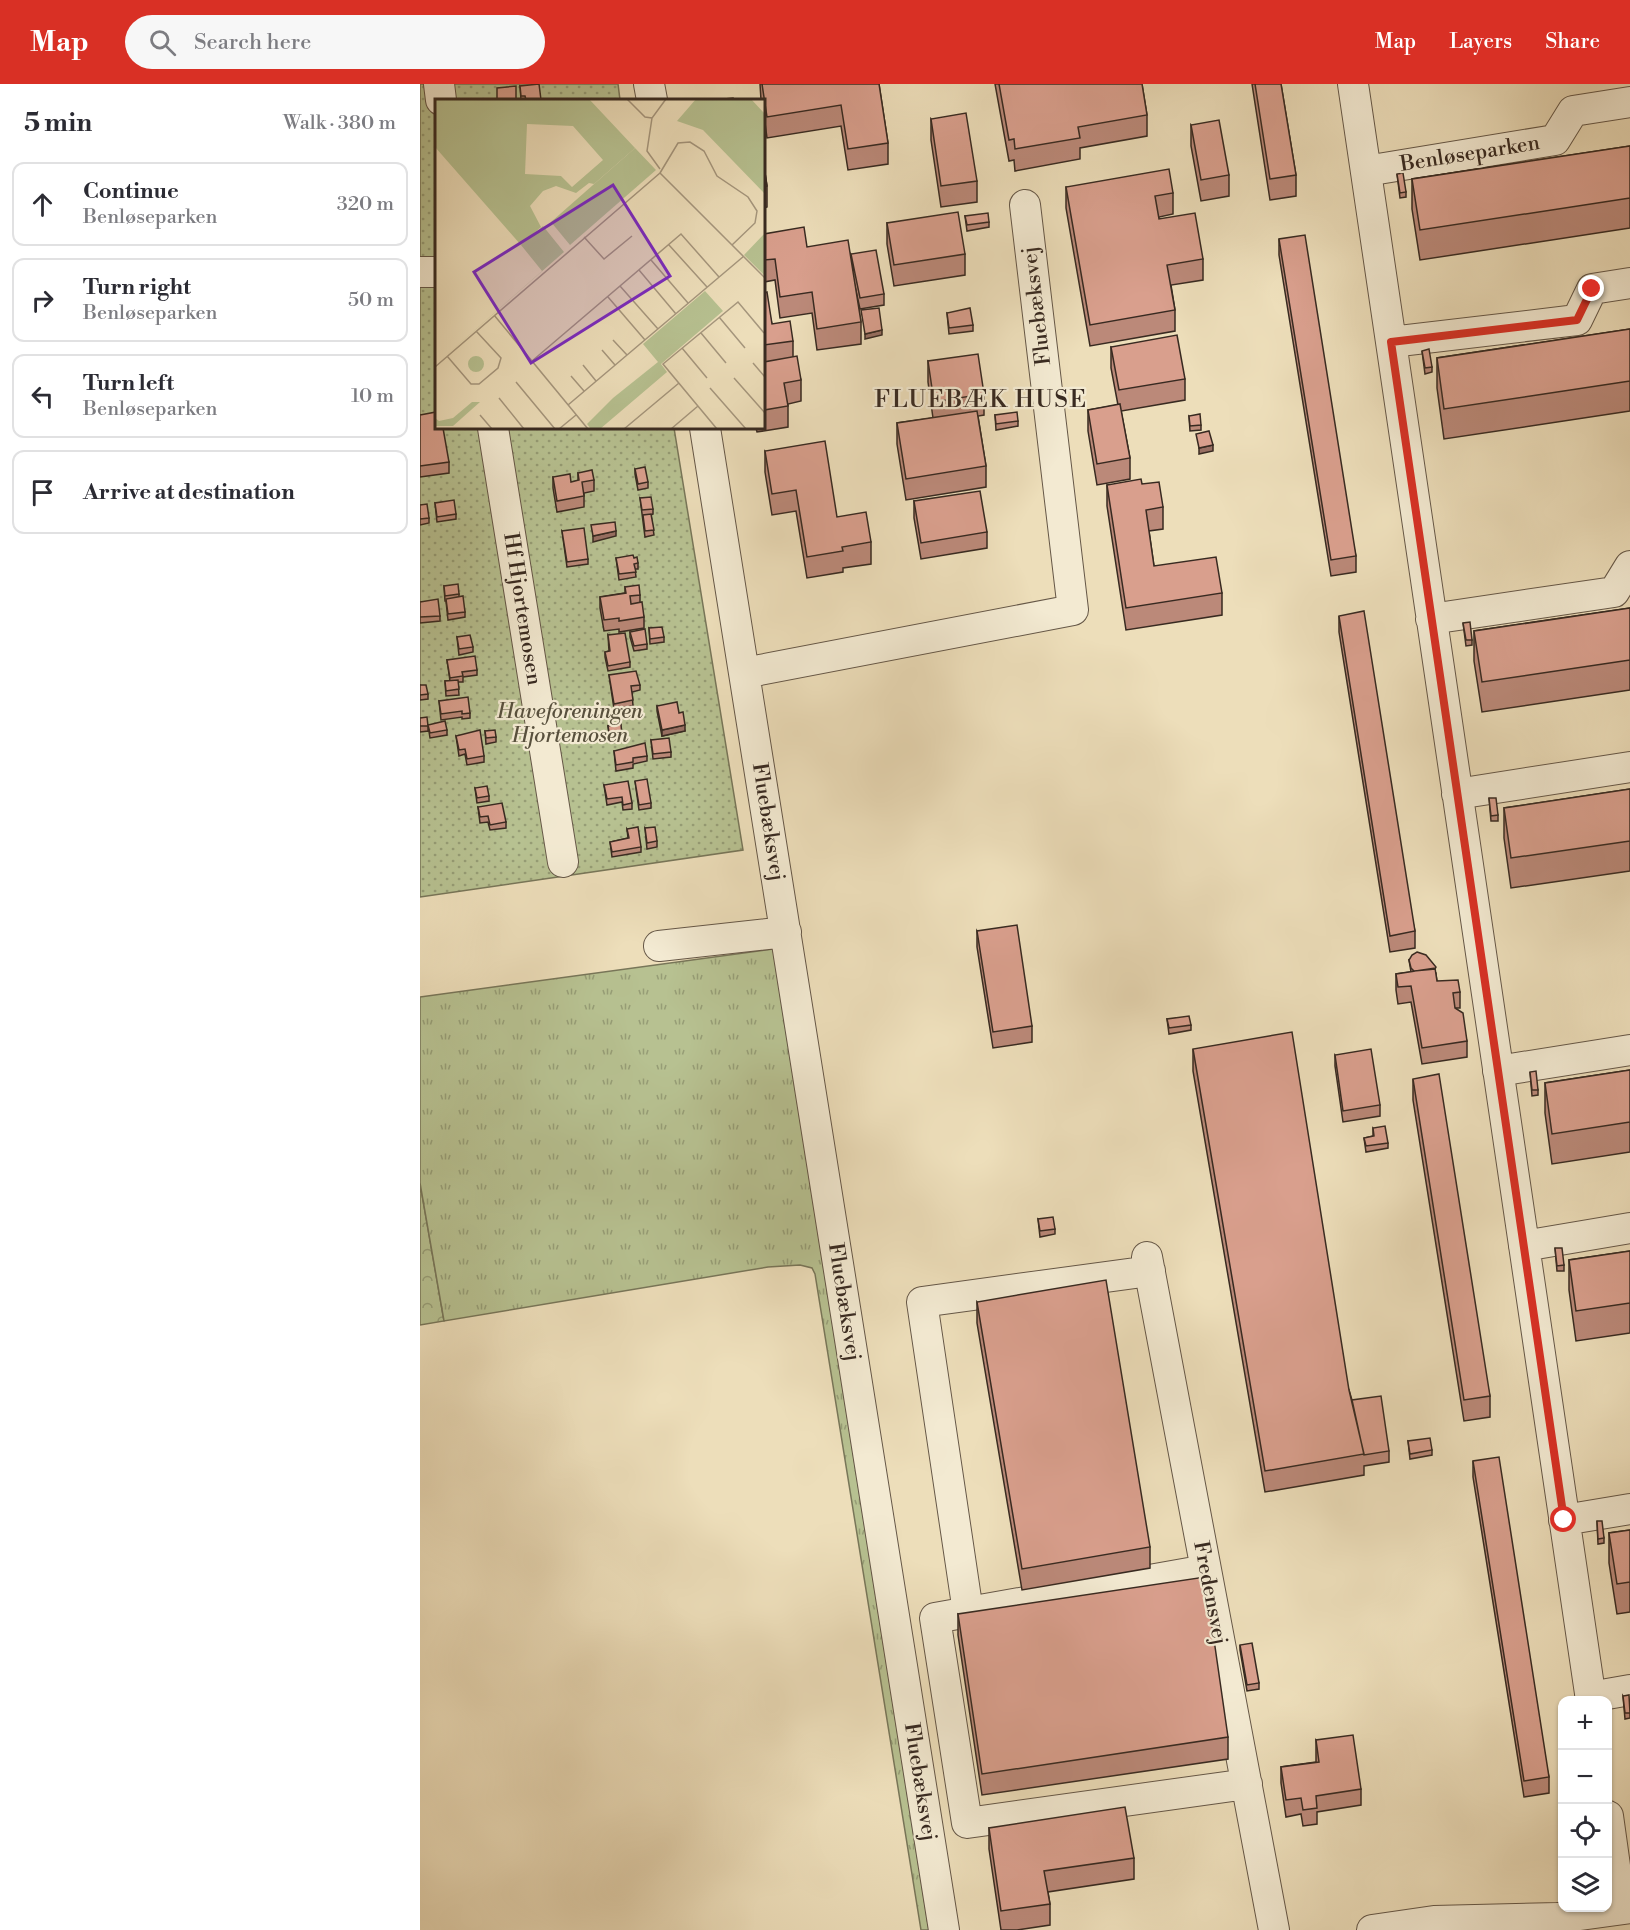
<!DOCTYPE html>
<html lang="en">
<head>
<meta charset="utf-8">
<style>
  body { margin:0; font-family:"Libre Bodoni",serif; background:#f7f7f7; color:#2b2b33 }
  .controls { position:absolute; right:18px; bottom:18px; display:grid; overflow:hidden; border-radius:12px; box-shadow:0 2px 4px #0004 }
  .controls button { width:54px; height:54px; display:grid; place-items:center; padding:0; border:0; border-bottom:2px solid #e1e1e2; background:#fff; color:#2b2b33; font:30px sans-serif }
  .stop { position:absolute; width:18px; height:18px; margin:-14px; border:4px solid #d93025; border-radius:50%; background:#fff }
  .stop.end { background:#d93025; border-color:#fff; box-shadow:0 2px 6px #0008 }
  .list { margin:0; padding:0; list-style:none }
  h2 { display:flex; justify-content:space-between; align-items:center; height:78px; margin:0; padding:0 24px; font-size:26px }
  h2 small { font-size:20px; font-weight:400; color:#7c7c81 }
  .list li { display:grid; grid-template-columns:39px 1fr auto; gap:18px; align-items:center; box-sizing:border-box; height:84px; margin:0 12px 12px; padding:0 12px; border:2px solid #e1e1e2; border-radius:12px }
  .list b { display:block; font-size:22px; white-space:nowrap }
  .list p { margin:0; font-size:20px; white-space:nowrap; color:#7c7c81 }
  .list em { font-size:20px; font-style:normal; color:#7c7c81 }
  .icon { flex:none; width:33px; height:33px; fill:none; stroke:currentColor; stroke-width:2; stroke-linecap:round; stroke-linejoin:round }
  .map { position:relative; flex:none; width:1210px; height:1846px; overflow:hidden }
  header { display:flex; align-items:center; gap:36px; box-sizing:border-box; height:84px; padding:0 30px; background:#d93025; color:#fff }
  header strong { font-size:28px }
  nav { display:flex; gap:33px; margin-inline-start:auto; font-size:21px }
  .search { width:420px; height:54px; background:#f7f7f7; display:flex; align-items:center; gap:15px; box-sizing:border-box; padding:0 21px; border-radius:33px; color:#7c7c81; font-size:22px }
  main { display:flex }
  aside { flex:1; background:#fff }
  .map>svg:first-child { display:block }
  .forest { fill:url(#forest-crowns); stroke:#787659; stroke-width:1.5 }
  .park { fill:url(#park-tufts); stroke:#787659; stroke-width:1.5 }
  .garden { fill:url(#garden-dots); stroke:#787659; stroke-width:1.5 }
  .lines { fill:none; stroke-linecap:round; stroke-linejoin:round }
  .minor-casing { stroke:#655747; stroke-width:32 }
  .minor { stroke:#f3ead2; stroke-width:30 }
  .wall { fill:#bb8979; stroke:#382a21; stroke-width:1.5 }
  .shaded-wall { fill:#986f63; stroke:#382a21; stroke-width:1.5 }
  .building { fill:#d99f8d; stroke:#382a21; stroke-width:1.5 }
  .route { stroke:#d93025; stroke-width:8 }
  .labels { text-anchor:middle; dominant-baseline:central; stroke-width:4.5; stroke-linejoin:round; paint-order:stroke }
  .street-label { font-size:21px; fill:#382a21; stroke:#f3ead2 }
  .park-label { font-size:21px; font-style:italic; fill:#58503d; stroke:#f3ead2 }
  .quarter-label { font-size:24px; letter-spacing:1.5px; fill:#382a21; stroke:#f3ead2 }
  .inset-road { fill:none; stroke:#a5967d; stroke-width:1.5 }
  .view { fill:#7b2cbf; fill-opacity:0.15; stroke:#7b2cbf; stroke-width:3 }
  .inset-edge { fill:none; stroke:#382a21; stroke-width:3 }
</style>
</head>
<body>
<header>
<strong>Map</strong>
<div class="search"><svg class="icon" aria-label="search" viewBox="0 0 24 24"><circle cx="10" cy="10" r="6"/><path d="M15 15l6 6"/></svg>Search here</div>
<nav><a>Map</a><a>Layers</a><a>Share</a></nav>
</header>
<main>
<aside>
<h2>5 min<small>Walk · 380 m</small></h2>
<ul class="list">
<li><svg class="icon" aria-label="ahead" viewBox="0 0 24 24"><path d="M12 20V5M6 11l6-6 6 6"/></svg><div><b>Continue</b><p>Benløseparken</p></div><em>320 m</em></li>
<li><svg class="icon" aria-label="right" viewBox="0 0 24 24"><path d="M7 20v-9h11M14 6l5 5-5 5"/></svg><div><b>Turn right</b><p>Benløseparken</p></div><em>50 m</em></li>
<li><svg class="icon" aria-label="left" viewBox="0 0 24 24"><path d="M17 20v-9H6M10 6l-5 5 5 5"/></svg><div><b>Turn left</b><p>Benløseparken</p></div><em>10 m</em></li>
<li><svg class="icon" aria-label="arrive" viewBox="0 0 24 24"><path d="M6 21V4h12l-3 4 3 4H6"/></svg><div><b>Arrive at destination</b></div></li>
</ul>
</aside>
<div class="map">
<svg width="1210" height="1846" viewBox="0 0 1210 1846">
  <defs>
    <pattern id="forest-crowns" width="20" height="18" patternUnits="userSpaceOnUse" patternTransform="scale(1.5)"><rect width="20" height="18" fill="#b7c191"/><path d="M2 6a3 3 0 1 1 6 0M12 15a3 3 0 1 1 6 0" fill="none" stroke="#969d76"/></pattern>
    <pattern id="park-tufts" width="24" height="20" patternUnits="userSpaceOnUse" patternTransform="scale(1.5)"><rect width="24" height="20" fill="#b7c191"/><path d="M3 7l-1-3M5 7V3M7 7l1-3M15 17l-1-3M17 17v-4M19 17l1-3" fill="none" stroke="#969d76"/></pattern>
    <pattern id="garden-dots" width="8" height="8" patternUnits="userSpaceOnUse" patternTransform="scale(1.5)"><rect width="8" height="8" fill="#b7c191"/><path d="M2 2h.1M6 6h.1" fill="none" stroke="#969d76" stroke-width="1.8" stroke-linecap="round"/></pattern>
  </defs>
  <rect width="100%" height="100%" fill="#eddeba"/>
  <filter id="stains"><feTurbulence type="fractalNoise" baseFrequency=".00333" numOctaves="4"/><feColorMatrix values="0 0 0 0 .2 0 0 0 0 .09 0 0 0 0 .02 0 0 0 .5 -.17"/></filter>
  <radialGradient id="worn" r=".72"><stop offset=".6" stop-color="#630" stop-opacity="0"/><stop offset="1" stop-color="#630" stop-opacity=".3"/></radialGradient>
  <path class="forest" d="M0,1099L24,1237L0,1241Z"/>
  <path class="park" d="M353,865L509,1846H501L395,1190L392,1184L380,1181L348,1183L24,1237L0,1099V913Z"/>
  <path class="garden" d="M0,0H198L200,16H16V344H254L323,766L0,813Z"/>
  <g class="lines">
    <g class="minor-casing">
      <path id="minor" d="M19,0L21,16
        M229,0L232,16
        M933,0L1171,1616
        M946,87L1135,56L1153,27L1210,18
        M0,188H16
        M971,258L1157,236L1172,205L1210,199
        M73,344L143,778
        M285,344L524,1846
        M1011,535L1194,508L1210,482
        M324,589L653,526L605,121
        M1037,710L1210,683
        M239,862L366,848
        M1078,987L1210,966
        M1104,1162L1210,1144
        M727,1173L854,1846
        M1144,1436L1210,1425
        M786,1486L515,1534L547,1739L827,1700
        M548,1528L502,1218L730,1187
        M1170,1613L1210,1606
        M1188,1732L1201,1825
        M952,1846L1014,1837L1138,1834L1210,1824"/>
    </g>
    <use href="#minor" class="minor"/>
  </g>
  <path class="wall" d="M340,0H459L468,59V80L428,86L421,42L347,54L344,31V16H341Z
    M575,0H722L727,31V52L660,64V75L595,87L594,76L589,77Z
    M832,0H861L876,91V112L850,116Z
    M100,2L121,16H101Z
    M511,35L557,97V118L521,123L511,56Z
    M771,41L809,91V112L781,117L771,62Z
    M1210,62V144L1000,176L992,125V95Z
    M344,82L347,102V123L344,124Z
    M977,90L986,108V113L980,114Z
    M646,103L753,109V130L739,133V135L783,175V196L751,201L755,226V247L670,262L646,124Z
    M545,132L569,138V143L547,147Z
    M467,139L545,170V191L474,202L467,160Z
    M344,150L431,177V170L464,210V221L440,225L434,198L441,238V260L397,266L392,229L360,234L355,196L344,198Z
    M859,155L936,472V488L911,492L859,171Z
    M344,209L352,240L373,257V273L381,296V317L368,320V343L337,348L336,344H344Z
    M527,229L553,241V247L529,250Z
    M1210,245V327L1024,355L1017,304V274Z
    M691,263L765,295V316L701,327L710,374V395L677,401L668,347V326L698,321L691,284Z
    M1002,267L1012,283V288L1005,290Z
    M508,277L564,310V331L558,332L566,382V403L486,416L477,360V339L513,334L508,298Z
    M0,331L29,378V389L0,393Z
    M575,331L598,337V342L576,346Z
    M769,332L781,341V346L770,347Z
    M345,367L417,433L451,458V480L423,484V488L387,494L376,427L352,431L345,388Z
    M215,385L228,398V404L218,406L215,390Z
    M158,389L174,396V407L164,409V423L137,428L133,404V393L151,398L158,397Z
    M722,400L743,423V445L729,447L734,482L802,509V531L706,546L687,422V401Z
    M220,414L233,425V430L231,431L234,451L225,453Z
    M494,417L567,448V464L501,475L494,434Z
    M15,419L36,430V435L17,438Z
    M0,421L9,434V439L0,441Z
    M142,447L168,475V480L147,483Z
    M196,474H214L218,479V485H215L216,493L199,496Z
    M24,502L39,510V513L45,528V533L28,536L26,517H25Z
    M205,503L220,511V518L224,533V544L199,548V545L184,547L180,524V513L205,509Z
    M0,518L20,532V537L0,539Z
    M1210,524V606L1062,628L1054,577V547Z
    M919,532L995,847V864L970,868L919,548Z
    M1043,539L1052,556V561L1046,562Z
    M229,544L244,553V558L230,560Z
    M210,548L227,560V565L214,567L210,553Z
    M188,551L210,578V583L188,587L185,573V568L189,567Z
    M37,553L53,563V568L39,571Z
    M27,576L57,586V591L43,593V598H38L39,611L26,612L25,597H30Z
    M189,591L220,601V606L212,608L213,622L194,625Z
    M0,601L8,610V615L0,616Z
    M19,617L50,629V634L42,635V633L21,636Z
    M237,622L259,629L265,647L242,652L237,627Z
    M0,634L8,642V647L0,648Z
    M8,641L27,646V651L10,654Z
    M188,642L202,652V658L190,659Z
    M65,647L76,653V658L66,660Z
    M36,652L64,672V678L47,681L45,670L39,672Z
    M231,656L251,668V673L233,675Z
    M194,667L227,672V677L213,680V684L196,687Z
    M215,697L231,719V724L219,726Z
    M184,701L212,719V725L203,726L202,718L187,721Z
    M55,704L69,712V717L57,719Z
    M1210,705V787L1091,804L1084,754V724Z
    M1069,714L1078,731V737H1071Z
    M58,723L86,738V744L70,746L68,738L60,739Z
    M225,744L237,757V763L227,765Z
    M207,745L221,763V768L192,773L190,758L208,754Z
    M557,847L612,942V958L573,964L557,863Z
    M989,876L1016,889V890L1017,897L1040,908V924H1036L1047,957V973L1002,980L991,918L978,920L976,906V890L991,888Z
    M747,935L771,941V946L749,950Z
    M773,965L929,1306L932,1316L969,1367V1378L944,1382V1391L845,1408L773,987Z
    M915,971L960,1021V1032L923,1038L915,982Z
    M1210,986V1068L1132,1080L1125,1029V999Z
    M1110,988L1118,1006V1011L1112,1012Z
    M993,995L1070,1312V1333L1044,1337L993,1016Z
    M953,1044L968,1059V1064L946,1068L944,1054L953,1052Z
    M618,1135L635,1145V1150L620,1153Z
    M1135,1164L1144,1181V1187H1137Z
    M1210,1167V1249L1156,1257L1149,1206V1176Z
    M557,1218L730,1463V1484L602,1506L557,1239Z
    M988,1357L1012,1366V1371L990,1375Z
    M1053,1377L1129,1693V1709L1104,1713L1053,1393Z
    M1177,1437L1184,1454V1459L1178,1460Z
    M1210,1446V1528L1197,1530L1189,1479V1449Z
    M538,1530L808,1653V1675L562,1711L538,1551Z
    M820,1561L839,1599V1605L827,1607L820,1566Z
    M1203,1612L1210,1622V1634L1205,1635Z
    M896,1656L941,1705V1721L897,1728V1740L883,1742L881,1730L866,1733L861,1699V1683L896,1678Z
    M569,1744L714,1774V1795L628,1808L630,1820V1841L597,1846H581L569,1765Z"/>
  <path class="shaded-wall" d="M462,246V251L445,255V250Z
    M793,361V367L779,370V364Z
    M196,447V452L173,458V452Z
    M265,641V647L242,652V646Z"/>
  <path class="building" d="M119,0L121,16H106L105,12H101L100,2Z
    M342,0H459L468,59L428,65L421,21L347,33Z
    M579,0H722L727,31L658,43L660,54L595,65L594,55L589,56Z
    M835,0H861L876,91L850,95Z
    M96,2V16H77V4Z
    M313,14V16H294Z
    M546,29L557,97L521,102L511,35Z
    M799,36L809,91L781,96L771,41Z
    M1210,62V114L1000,146L992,95Z
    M344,82L347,102L344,103Z
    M749,85L753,109L735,112L739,135L775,129L783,175L747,181L755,226L670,241L646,103Z
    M983,89L986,108L980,109L977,90Z
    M538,128L545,170L474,181L467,139Z
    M568,129L569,138L547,141L545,132Z
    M384,143L387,163L428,156L441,238L397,245L392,208L360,213L355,175L344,176V150Z
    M885,151L936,472L911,476L859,155Z
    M456,166L464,210L440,214L431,170Z
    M347,208L352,240L370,237L373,257L344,261V209Z
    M459,224L462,246L445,250L441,226Z
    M550,224L553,241L529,244L527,229Z
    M1210,245V297L1024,325L1017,274Z
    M757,251L765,295L699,306L691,263Z
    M1009,265L1012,283L1005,284L1002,267Z
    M558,270L564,310L514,318L508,277Z
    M377,272L381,296L364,299L368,322L344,326V278Z
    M700,320L710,374L677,380L668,326Z
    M557,327L566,382L486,395L477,339Z
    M16,328V344H23L29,378L0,382V331Z
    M597,328L598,337L576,340L575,331Z
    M780,330L781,341L770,342L769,332Z
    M789,347L793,361L779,364L776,350Z
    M405,357L417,433L446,428L451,458L422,463L423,467L387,473L376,406L352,410L345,367Z
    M225,383L228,398L218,400L215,385Z
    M172,386L174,396L162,398L164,412L137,417L133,393L150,390L151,398L159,396L158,389Z
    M721,395L722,400L739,398L743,423L726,426L734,482L796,473L802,509L706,524L687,401Z
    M560,407L567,448L501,459L494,417Z
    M231,413L233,425L222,426L220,414Z
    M34,416L36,430L17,433L15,419Z
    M7,420L9,434L0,435V421Z
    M231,430L234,446L225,447L223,431Z
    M195,438L196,447L173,452L171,441Z
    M164,444L168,475L147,478L142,447Z
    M213,471L214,474L217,473L218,479L214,480L216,488L199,490L196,474Z
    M38,500L39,510L25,512L24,502Z
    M219,501L220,511L210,512L211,520L222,518L224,533L199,537V534L184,536L180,513L206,509L205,503Z
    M43,512L45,528L28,530L26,515Z
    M18,515L20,532L0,533V518Z
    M1210,524V576L1062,598L1054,547Z
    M944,527L995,847L970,852L919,532Z
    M1050,538L1052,556H1046L1043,539Z
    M242,543L244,553L230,555L229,544Z
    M225,545L227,560L214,562L210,548Z
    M205,549L210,578L188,582L185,568L190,567L188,551Z
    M50,551L53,563L39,565L37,553Z
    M55,572L57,586L42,588L43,592L30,594L27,576Z
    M216,587L220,601L211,602L213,616L194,620L189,591Z
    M38,596L39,605L26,607L25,597Z
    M0,601H6L8,610L0,611Z
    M48,613L50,629L42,630V627L21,630L19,617Z
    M257,618L259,629L263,628L265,641L242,646L237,622Z
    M7,633L8,642H0V634Z
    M25,637L27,646L10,649L8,641Z
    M201,640L202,652L190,654L188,642Z
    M60,646L64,672L47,675L45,665L39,666L36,652Z
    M75,646L76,653L66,654L65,647Z
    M249,654L251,668L233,670L231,656Z
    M225,659L227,672L213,674V678L196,681L194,667Z
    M227,695L231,719L219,721L215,697Z
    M208,697L212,719L203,721L202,713L187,715L184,701Z
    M67,702L69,712L57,714L55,704Z
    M1210,705V757L1091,774L1084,724Z
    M1069,714H1076L1078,731L1071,732Z
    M82,719L86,738L70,741L68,732L60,733L58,723Z
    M218,743L221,763L192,768L190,758L209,754L207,745Z
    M235,743L237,757L227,759L225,744Z
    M597,841L612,942L573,948L557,847Z
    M997,868L1006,871L1016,883L1015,885L994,887L991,884L989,876L992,871Z
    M1015,884L1017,897L1038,896L1040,908L1033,909L1035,924L1043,929L1047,957L1002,964L991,902L978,903L976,890Z
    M769,932L771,941L749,944L747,935Z
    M872,948L929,1306L944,1370L845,1387L773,965Z
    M951,965L960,1021L923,1027L915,971Z
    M1210,986V1038L1132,1050L1125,999Z
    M1116,987L1118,1006H1112L1110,988Z
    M1019,990L1070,1312L1044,1316L993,995Z
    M965,1042L968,1059L946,1062L944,1054L954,1052L953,1044Z
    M633,1133L635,1145L620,1147L618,1135Z
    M1135,1164H1142L1144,1181L1137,1182Z
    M1210,1167V1219L1156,1227L1149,1176Z
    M686,1196L730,1463L602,1485L557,1218Z
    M961,1312L969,1367L944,1371L932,1316Z
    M1010,1354L1012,1366L990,1370L988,1357Z
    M1079,1373L1129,1693L1104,1697L1053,1377Z
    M1177,1437H1182L1184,1454L1178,1455Z
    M1210,1446V1498L1197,1500L1189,1449Z
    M785,1493L808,1653L562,1690L538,1530Z
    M832,1559L839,1599L827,1601L820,1561Z
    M1209,1611L1210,1629H1205L1203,1612Z
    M933,1651L941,1705L896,1712L897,1724L883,1726L881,1714L866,1716L861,1683L899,1678L896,1656Z
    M705,1723L714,1774L624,1787L630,1820L581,1827L569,1744Z"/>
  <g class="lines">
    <path class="route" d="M1144,1436L971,258L1157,236L1172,205"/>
  </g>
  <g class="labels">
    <g class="street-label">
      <text transform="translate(1050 70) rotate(-9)">Benløseparken</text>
      <text transform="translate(617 222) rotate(-97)">Fluebæksvej</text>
      <text transform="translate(102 525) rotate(81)">Hf Hjortemosen</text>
      <text transform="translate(348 738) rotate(81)">Fluebæksvej</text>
      <text transform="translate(424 1218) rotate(81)">Fluebæksvej</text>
      <text transform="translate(790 1509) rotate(79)">Fredensvej</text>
      <text transform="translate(500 1698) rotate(81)">Fluebæksvej</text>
    </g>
    <g class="park-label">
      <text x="150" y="628">Haveforeningen<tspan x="150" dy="24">Hjortemosen</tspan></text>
    </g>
    <g class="quarter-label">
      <text x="561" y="316">FLUEBÆK HUSE</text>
    </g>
  </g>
  <g transform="translate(15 15)">
    <rect width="330" height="330" fill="#eddeba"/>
    <path d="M0,0H154L200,49L159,85L154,84L141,94L121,87L108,92L95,107L106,128L86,146L0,48ZM92,25L138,27L168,61L137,88L126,77L90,75ZM261,0H316L330,15V95L268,31L242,22ZM330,134V177L309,156Z" fill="#b7c191" fill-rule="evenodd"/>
    <path d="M108,127L129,153L0,266L107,172L86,146ZM270,192L288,212L226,265L232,273L165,330H156L152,325L178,299L223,263L208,245ZM33 265a8 8 0 1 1 16 0a8 8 0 1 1-16 0ZM37,303H45L18,327H0V319L4,322L18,319Z" fill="#b7c191"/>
    <path d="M200,49L221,71L135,146L116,123Z" fill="#b7c191"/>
    <path class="inset-road" d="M192,0L210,18L217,19M225,70L212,52L217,19L231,0M225,74L243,44L255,43L269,52L282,77L313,98L322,112L320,124L297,146M225,74L330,179M149,138L169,160L197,137M234,146L272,188M216,161L253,204M204,171L241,215M185,187L223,230M173,198L210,241M59,216L153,330M284,218L310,249M266,234L291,264M178,241L192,256M247,249L272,279M167,251L180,266M12,257L36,285H44L63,269L66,259L41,232M97,262L246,135L284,178M318,264L330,278M148,266L161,282M0,268L225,74M136,277L149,292M299,279L330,314M81,283L120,330M275,289L311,330M64,299L89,330M133,306L309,157M45,316L57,330M124,330L141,316M189,330L244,284M236,330L263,307M282,330L228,265L303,203L329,234"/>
    <path class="view" d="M178,86L235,177L96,264L39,173Z"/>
    <rect width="330" height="330" class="inset-edge"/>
  </g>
  <rect width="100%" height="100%" filter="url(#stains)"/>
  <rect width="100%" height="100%" fill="url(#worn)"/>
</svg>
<div class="controls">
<button>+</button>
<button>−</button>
<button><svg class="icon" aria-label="locate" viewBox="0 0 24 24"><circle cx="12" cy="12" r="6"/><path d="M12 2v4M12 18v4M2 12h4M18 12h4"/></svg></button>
<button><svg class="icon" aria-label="layers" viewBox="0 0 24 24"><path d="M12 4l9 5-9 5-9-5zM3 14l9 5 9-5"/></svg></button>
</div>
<div class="stop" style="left:1144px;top:1436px"></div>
<div class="stop end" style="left:1172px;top:205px"></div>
</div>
</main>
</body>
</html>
